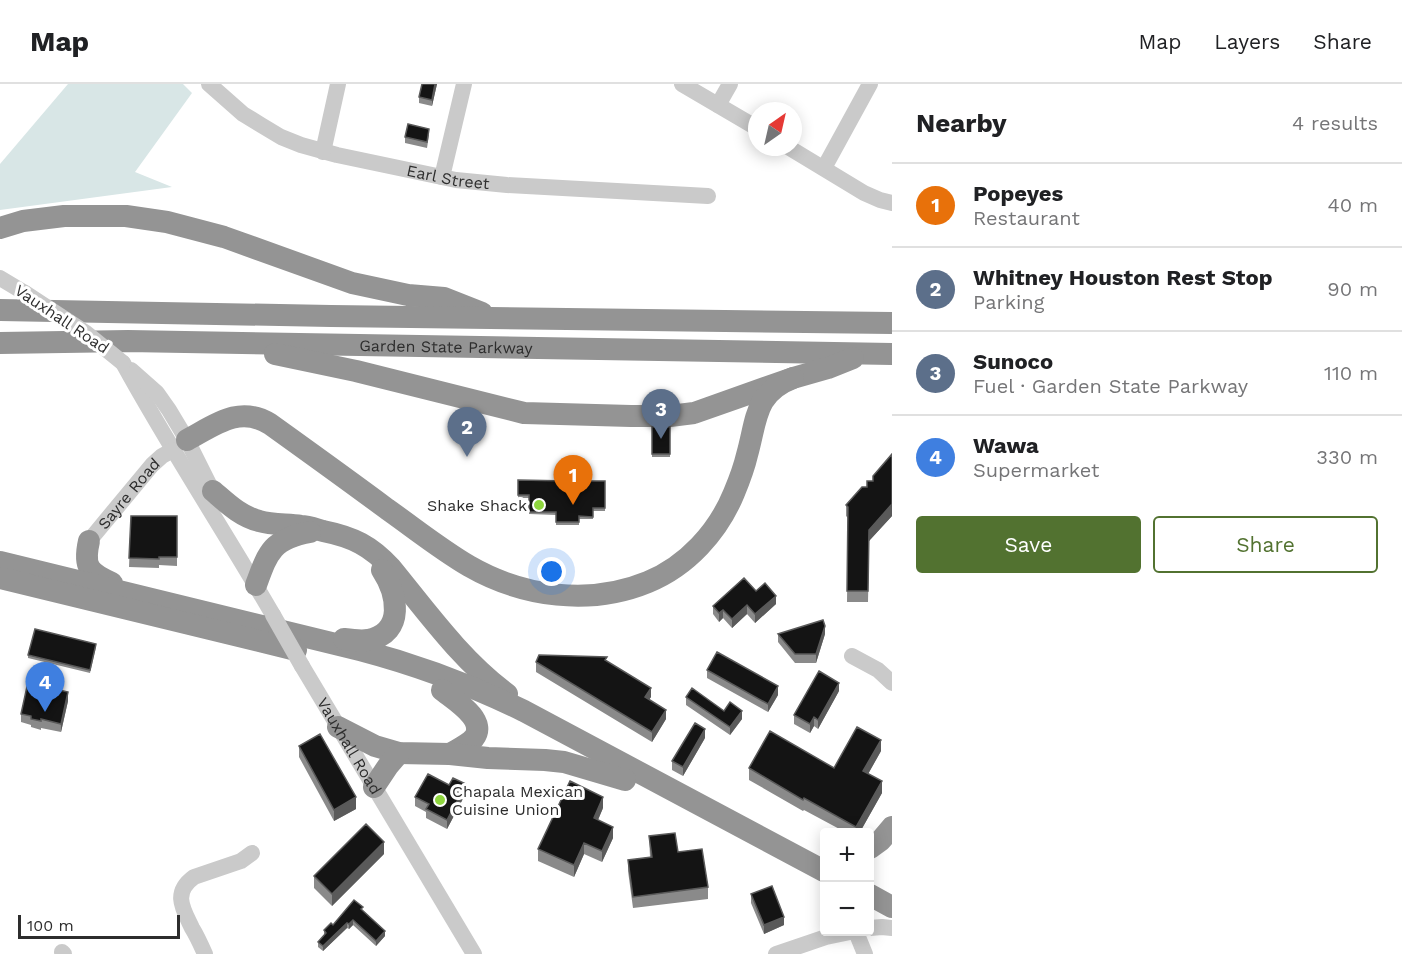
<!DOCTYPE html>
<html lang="en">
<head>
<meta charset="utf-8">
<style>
  body { margin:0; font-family:"Work Sans",sans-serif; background:#f2f2f2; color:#202124 }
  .controls { position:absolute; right:18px; bottom:18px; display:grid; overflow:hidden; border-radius:6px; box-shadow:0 3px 15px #0003 }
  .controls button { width:54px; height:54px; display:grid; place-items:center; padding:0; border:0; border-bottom:2px solid #e0e0e0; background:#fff; color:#202124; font:30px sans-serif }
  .compass { position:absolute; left:748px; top:18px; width:54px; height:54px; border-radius:50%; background:#fff; box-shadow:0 3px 15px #0003; rotate:34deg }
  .scale { position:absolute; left:18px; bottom:15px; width:162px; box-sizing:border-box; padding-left:6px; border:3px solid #2d2d2d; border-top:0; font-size:16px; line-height:21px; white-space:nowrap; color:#2d2d2d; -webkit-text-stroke:4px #fff; paint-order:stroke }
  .you { position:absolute; left:552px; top:488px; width:21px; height:21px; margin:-15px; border:4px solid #fff; border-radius:50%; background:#1a73e8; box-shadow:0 0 0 9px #1a73e833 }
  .badge { display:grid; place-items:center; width:39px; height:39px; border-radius:50%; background:#527230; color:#fff; font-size:20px; font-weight:700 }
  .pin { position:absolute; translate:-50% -50px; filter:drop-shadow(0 2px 3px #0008) }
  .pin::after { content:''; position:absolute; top:32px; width:21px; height:18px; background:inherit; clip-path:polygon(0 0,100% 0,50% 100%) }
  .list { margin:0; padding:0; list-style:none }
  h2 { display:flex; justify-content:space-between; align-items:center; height:78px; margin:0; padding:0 24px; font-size:26px }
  h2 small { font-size:20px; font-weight:400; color:#757577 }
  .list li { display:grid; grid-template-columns:39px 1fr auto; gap:18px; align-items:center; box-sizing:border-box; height:84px; padding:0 24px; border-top:2px solid #e0e0e0 }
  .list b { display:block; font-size:22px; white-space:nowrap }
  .list p { margin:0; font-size:20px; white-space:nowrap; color:#757577 }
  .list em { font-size:20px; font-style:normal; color:#757577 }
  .actions { display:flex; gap:12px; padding:18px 24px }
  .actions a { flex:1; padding:14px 0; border:2px solid #527230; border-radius:6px; text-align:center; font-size:21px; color:#527230 }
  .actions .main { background:#527230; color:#fff }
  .map { position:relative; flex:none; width:892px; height:870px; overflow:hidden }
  header { display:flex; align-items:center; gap:36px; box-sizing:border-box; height:84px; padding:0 30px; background:#fff; border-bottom:2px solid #e0e0e0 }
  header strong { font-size:28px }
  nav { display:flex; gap:33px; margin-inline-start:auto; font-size:21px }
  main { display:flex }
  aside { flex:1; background:#fff }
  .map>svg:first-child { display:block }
  .green { fill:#d8e6e6 }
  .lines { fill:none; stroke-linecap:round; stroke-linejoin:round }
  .minor { stroke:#cacaca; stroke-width:16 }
  .highway { stroke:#949494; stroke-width:22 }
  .minor-bridge { stroke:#cacaca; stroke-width:16 }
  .wall { fill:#8a8a8a }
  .shaded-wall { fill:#5a5a5a }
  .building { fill:#141414; stroke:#5a5a5a; stroke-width:1.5 }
  .poi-dot { fill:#8ed53e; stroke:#fff; stroke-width:2 }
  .labels { text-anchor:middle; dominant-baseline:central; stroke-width:6; stroke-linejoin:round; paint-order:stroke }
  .street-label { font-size:16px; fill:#2d2d2d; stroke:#fff }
  .poi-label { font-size:16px; fill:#2d2d2d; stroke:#fff; text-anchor:end }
</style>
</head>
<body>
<header>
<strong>Map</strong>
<nav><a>Map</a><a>Layers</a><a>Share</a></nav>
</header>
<main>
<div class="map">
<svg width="892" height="870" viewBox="0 0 892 870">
  <rect width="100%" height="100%" fill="#fff"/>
  <path class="green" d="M68,0H183L192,9L135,88L172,103L0,126V80Z"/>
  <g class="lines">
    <g class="minor">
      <path id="s1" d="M209,0L243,30L261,41L281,53L301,61L337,71L456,96L507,101L708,112"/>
      <path d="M682,0L757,44"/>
      <path d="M718,21L730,0"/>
      <path d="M788,63L864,109L880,116L892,119"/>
      <path d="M323,68L338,0"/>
      <path d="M824,84L870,0"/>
      <path d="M442,93L464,0"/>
      <path d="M0,194L25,209"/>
      <path d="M123,279C170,365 224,446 273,531"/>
      <path d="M131,286L157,309L169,326L187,356L217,416"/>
      <path id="s2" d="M89,457L152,381L162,372L173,366"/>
      <path d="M852,572L878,586L892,599"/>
      <path id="s3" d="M302,582L474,870"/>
      <path d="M870,844L882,843L892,844"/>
      <path d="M856,848L865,870"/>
      <path d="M62,868L64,870"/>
      <path d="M205,870C201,861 197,852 192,844C183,825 172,809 194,793L241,777L252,769"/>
      <path d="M776,870L826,853L850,848"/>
    </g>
    <g class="highway">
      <path d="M0,144L23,137L64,132H126L167,138L224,153L352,199L408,211L444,214L482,229"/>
      <path d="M0,226L331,232L892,239"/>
      <path id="s4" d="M0,259L128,257L892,270"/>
      <path d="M275,270L356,287L524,329L631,332H670L694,329L793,294L828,284L853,274"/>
      <path d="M187,356C215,341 239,321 270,340C309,368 348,396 387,425C414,444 440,465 469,482C523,513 590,522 648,498C687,482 718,448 734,409C739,397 744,384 747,371C757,336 754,309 793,294"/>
      <path d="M213,407C227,419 240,432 259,437C272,441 287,440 301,442C308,442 316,445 323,447C353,453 371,462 391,484C427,528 461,576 507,610"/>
      <path d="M89,457C83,483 89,489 112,499"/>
      <path d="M0,478L360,566C417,581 471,601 524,627L824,787"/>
      <path d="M0,494L296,566"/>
      <path d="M256,501C268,468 272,455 310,448"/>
      <path d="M344,555C352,556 361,557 368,556C406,549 397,509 382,486"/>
      <path d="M442,606C454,616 488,636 474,654C468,661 458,665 450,670"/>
      <path d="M338,643L375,662L399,669L450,670L488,674L545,676L564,678L625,696"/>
      <path d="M374,703L388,682L399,669"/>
      <path d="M870,764L881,756L892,743"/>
      <path d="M870,811L892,823"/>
    </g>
    <path class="minor-bridge" d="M25,209L86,249L123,279
      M273,531L302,582"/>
  </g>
  <path class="wall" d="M422,0H437L432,22L419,19V13Z
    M429,51L427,64L405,59V53Z
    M652,343H670V373H652Z
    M892,370V432L869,457L868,518H847L848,434L846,432V421L873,397Z
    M518,396L605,397V427H593V435H579V441H556V431L529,430V414H518Z
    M131,432H177V482L159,481V484L129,483Z
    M756,507L776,520L755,539L747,530L732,544L723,534L719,538L713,530V522Z
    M778,550H825L816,579H795L778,558Z
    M96,563L90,589L28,574V571Z
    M536,578L651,613L649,615L666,635L652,658L536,588Z
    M707,586L778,611L768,628L707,594Z
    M56,605L68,617L61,648L41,644V646L31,643V641L21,638V630Z
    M839,607L818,645L814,642L810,649L794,640V631Z
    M686,613L724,627L742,635L730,651L686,621Z
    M705,654L683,692L672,686V677Z
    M299,662L356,725L334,737L299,673Z
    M881,667L868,690L882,709L860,748H845L804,726L803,727L749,696V684H834Z
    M466,709L447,745L426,734V728L415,722V713Z
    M603,724L598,736L613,754L602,778L584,770L574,793L538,777V765Z
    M649,752L678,768L708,803V815L633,824L628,787V776L650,773Z
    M384,770L332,822L314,804V792Z
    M751,810L784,841L764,850L751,819Z
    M363,827L385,852L376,862L353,841L349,845L347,844L323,867L318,863V858L324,852V846L333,841Z"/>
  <path class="shaded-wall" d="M435,0H437L432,22V16Z
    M892,420V432L869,457L868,518L869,446Z
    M776,512V520L755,539V530Z
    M747,521V530L732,544V535Z
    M723,526V534L719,538V529Z
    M825,542V550L816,579V570Z
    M839,599V607L818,645V636Z
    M778,602V611L768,628V620Z
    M651,604V613L645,622V613Z
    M68,608V617L61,648V640Z
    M666,626V635L652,658V648Z
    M742,627V635L730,651V643Z
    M814,633V642L810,649V640Z
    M705,645V654L683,692V683Z
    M881,656V667L863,699V687Z
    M882,697V709L860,748H856V743Z
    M466,700V709L447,745V736Z
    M356,713V725L334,737V726Z
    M603,713V724L594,745V734Z
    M613,743V754L602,778V767Z
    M384,758V770L332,822V810Z
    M584,759V770L574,793V781Z
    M784,833V841L764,850V841Z
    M353,836V841L349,845V840Z
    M347,839V844L323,867V862Z
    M385,847V852L376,862V857Z"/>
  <path class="building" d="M422,0H435L432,16L419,13Z
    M408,40L429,45L427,58L405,53Z
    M652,343H670V370H652Z
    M892,370V420L869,446L868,507H847L848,423L846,421L862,403H867V397H873V392Z
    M569,393L578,394V397H605V424H593V433L579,432V438H556V428H529V411H518V396L569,397Z
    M131,432H177V473H159V475L129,474Z
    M744,494L756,507L765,499L776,512L755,530L747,521L732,535L723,526L719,529L713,522Z
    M823,536L825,542L816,570H795L778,550Z
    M35,545L96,560L90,586L28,571Z
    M717,568L778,602L768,620L707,586Z
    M539,571L607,573L605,576L651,604L645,613L666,626L652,648L536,578Z
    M819,587L839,599L818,636L814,633L810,640L794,631Z
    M43,597L56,600L55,605L68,608L61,640L41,635V637L31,635V632L21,630L28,598L42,602Z
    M692,604L724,627L730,618L742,627L730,643L686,613Z
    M695,639L705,645L683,683L672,677Z
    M857,643L881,656L863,687L882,697L856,743L804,714L803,716L749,684L770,647L834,684Z
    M320,650L356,713L334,726L299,662Z
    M428,690L449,701L453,694L466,700L447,736L426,725L429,720L415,713Z
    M570,697L603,713L594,734L613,743L602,767L584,759L574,781L538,765Z
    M366,740L384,758L332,810L314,792Z
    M675,749L678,768L702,765L708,803L633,813L628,776L652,773L649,752Z
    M772,802L784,833L764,841L751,810Z
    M354,816L363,823L361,825L385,847L376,857L353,836L349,840L347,839L323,862L318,858L326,849L324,846L331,839L333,841Z"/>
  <g class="poi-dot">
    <circle cx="539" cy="421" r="6"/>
    <circle cx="440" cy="716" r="6"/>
  </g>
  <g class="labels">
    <g class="street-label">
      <text stroke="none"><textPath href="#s1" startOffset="262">Earl Street</textPath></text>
      <text transform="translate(62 235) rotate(34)">Vauxhall Road</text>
      <text stroke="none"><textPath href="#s4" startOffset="446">Garden State Parkway</textPath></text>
      <text stroke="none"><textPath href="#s2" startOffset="62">Sayre Road</textPath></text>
      <text stroke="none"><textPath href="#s3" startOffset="93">Vauxhall Road</textPath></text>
    </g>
    <g class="poi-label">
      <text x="527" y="421">Shake Shack</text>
      <text x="452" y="707" text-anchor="start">Chapala Mexican<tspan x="452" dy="18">Cuisine Union</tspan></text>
    </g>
  </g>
</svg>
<div class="controls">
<button>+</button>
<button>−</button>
</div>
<svg class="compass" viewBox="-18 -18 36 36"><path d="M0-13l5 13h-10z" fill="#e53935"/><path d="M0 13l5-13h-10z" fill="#757577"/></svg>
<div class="scale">100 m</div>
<div class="you"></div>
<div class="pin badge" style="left:573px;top:421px;background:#e8710a">1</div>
<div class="pin badge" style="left:467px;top:373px;background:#5c6f8a">2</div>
<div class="pin badge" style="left:661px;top:355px;background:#5c6f8a">3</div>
<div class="pin badge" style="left:45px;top:628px;background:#3f7fe0">4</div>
</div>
<aside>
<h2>Nearby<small>4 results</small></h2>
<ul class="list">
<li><span class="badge" style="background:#e8710a">1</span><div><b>Popeyes</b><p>Restaurant</p></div><em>40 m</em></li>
<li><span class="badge" style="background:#5c6f8a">2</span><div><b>Whitney Houston Rest Stop</b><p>Parking</p></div><em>90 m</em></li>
<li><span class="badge" style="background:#5c6f8a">3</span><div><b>Sunoco</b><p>Fuel · Garden State Parkway</p></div><em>110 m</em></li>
<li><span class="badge" style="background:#3f7fe0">4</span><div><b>Wawa</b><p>Supermarket</p></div><em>330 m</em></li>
</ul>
<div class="actions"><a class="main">Save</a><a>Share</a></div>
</aside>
</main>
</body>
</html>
